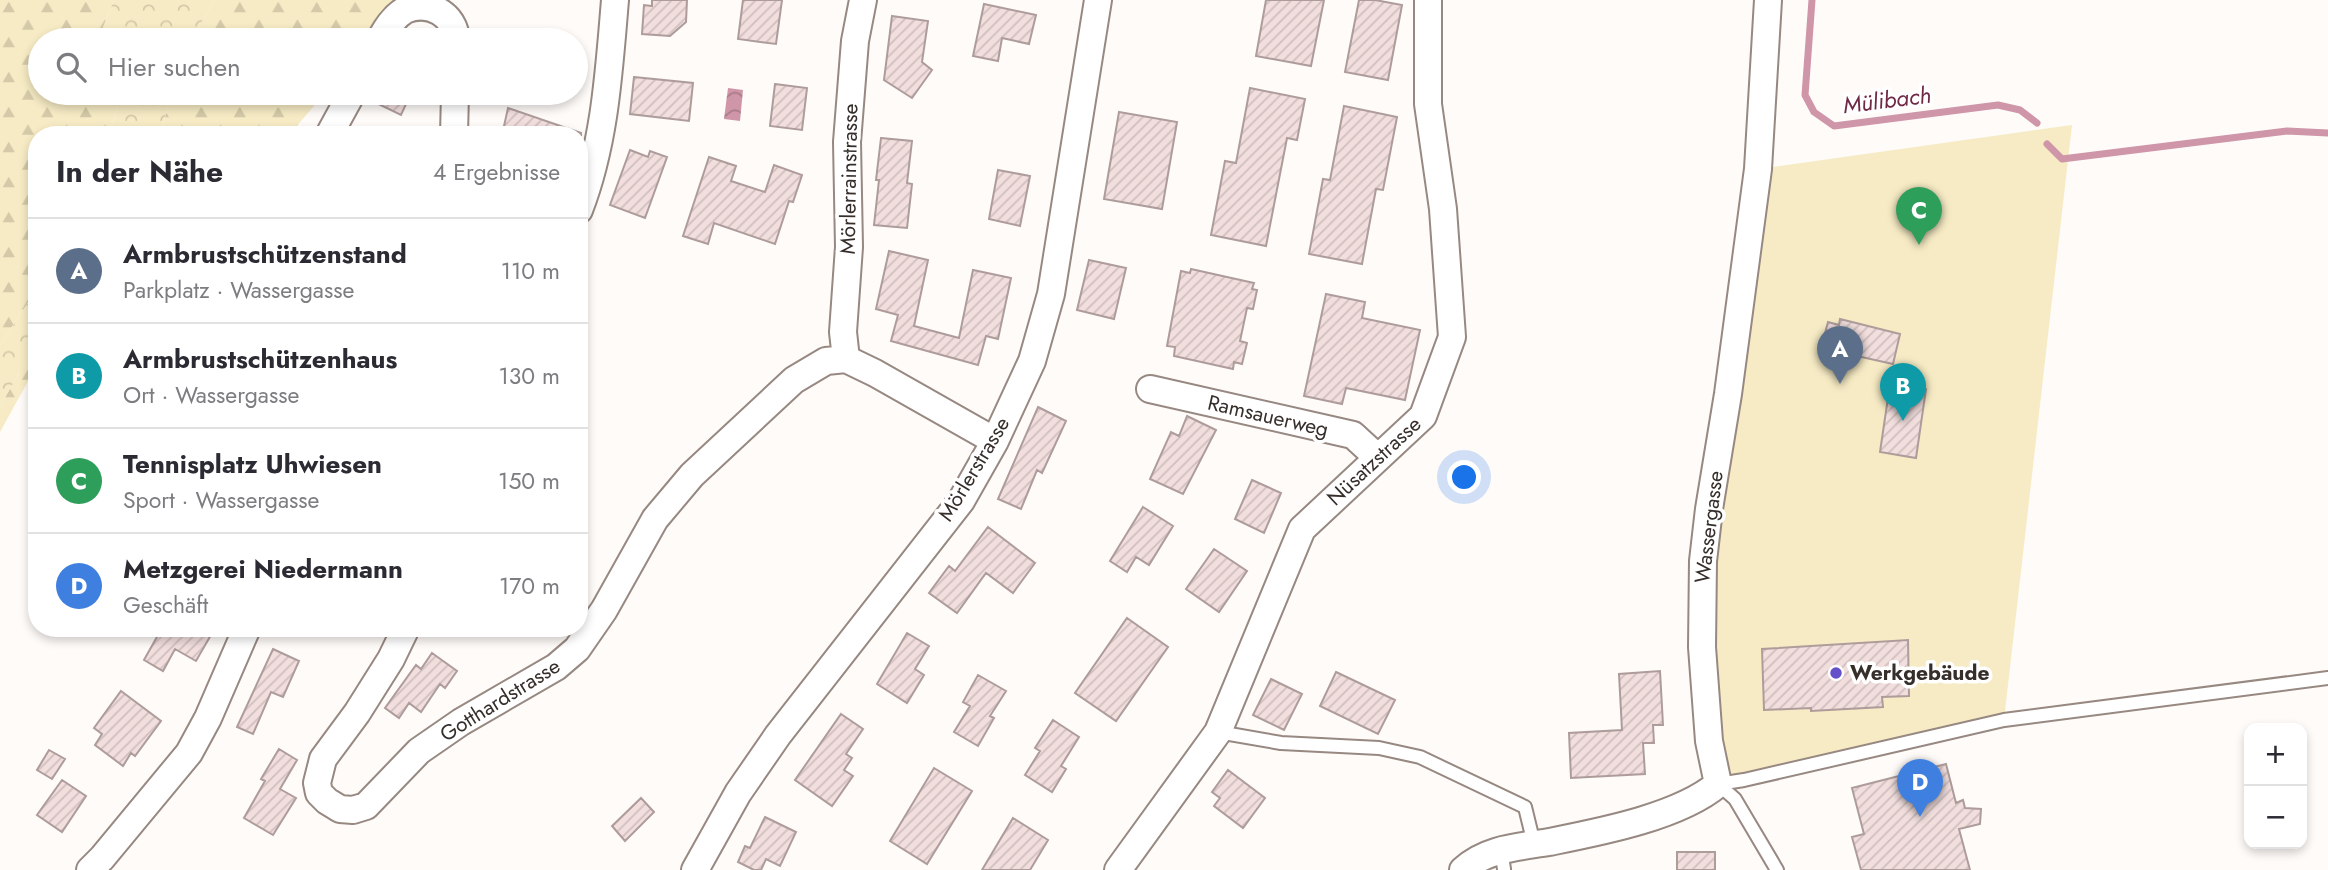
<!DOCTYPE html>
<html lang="de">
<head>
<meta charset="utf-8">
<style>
  body { margin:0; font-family:Jost,sans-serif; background:#f2f2f3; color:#2b2b33 }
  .controls { position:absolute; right:21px; bottom:21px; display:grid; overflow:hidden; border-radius:14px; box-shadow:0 4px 10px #0003 }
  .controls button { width:63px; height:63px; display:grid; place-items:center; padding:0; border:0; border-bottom:2px solid #e1e1e2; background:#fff; color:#2b2b33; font:35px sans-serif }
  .you { position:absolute; left:1465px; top:478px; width:24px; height:24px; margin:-18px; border:5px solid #fff; border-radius:50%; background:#1a73e8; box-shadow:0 0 0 10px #1a73e833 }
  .badge { display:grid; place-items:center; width:46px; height:46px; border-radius:50%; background:#1a73e8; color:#fff; font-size:23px; font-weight:700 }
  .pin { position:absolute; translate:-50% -58px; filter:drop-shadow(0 2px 4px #0008) }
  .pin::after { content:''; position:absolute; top:37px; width:24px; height:21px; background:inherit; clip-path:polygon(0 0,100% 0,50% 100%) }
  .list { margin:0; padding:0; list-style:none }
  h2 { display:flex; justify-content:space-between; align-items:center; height:91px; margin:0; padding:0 28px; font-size:30px }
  h2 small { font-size:23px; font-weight:400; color:#7c7c81 }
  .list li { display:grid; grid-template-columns:46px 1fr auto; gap:21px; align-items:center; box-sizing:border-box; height:105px; padding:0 28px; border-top:2px solid #e1e1e2 }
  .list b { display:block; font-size:26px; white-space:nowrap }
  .list p { margin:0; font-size:23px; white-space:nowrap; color:#7c7c81 }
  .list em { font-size:23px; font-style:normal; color:#7c7c81 }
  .icon { flex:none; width:38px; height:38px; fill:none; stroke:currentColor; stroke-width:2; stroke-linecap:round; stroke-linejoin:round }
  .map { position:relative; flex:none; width:2328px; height:870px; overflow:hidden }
  .search { position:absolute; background:#fff; box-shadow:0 4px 10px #0003; left:28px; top:28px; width:560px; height:77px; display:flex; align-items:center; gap:18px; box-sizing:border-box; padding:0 24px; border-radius:38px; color:#7c7c81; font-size:26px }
  .panel { position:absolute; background:#fff; box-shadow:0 4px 10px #0003; left:28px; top:126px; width:560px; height:511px; border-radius:28px }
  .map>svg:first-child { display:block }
  .forest { fill:url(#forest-firs) }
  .park { fill:url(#park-crowns) }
  .garden { fill:#f6ebc4 }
  .water { fill:url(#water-waves) }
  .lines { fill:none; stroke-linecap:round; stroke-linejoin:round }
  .stream { stroke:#cf95a8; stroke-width:7 }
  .building { fill:url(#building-hatch); stroke:#ae9c9b; stroke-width:2 }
  .service-casing { stroke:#978881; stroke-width:16 }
  .minor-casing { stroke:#978881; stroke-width:30 }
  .service { stroke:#fff; stroke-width:12 }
  .minor { stroke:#fff; stroke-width:26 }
  .poi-dot { fill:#6450c9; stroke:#fff; stroke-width:2.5 }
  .labels { text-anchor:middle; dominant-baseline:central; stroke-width:7; stroke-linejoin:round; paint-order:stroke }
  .street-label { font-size:21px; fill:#352e2b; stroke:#fff }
  .poi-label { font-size:21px; font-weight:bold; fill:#352e2b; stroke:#fff; text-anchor:start }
  .water-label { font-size:23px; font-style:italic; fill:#6f2945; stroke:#fff }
</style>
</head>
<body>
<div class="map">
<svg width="2328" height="870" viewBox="0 0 2328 870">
  <defs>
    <pattern id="forest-firs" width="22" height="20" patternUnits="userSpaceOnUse" patternTransform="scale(1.75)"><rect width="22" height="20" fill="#f6ebc4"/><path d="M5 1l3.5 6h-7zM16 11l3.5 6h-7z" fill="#d4caa9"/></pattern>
    <pattern id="park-crowns" width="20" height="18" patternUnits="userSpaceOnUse" patternTransform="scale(1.75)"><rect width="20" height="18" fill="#f6ebc4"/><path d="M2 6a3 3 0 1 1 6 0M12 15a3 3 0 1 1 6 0" fill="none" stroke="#d4caa9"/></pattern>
    <pattern id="water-waves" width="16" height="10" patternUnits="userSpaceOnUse" patternTransform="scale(1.75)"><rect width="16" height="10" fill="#cf95a8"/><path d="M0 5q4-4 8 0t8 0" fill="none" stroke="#a97a89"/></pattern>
    <pattern id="building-hatch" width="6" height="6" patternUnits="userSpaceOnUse" patternTransform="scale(1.75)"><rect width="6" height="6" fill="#f1dedd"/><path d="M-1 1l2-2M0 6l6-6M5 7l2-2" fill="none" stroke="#cfbfbe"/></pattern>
  </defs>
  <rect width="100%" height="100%" fill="#fefbf9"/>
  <path class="forest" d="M0,0H114L98,40H40V93H123L108,135H37V289L0,345Z
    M215,0H404L370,40H191Z
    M172,93H325L289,135H160Z
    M37,342V365L0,432V406Z"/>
  <path class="park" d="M114,0H215L191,40H98Z
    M123,93H172L160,135H108Z
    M37,289V342L0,406V345Z"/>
  <path class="garden" d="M2072,125L2004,720L1719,778L1702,647L1758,169Z"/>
  <path class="water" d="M728,88L743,90L740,121L724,119Z"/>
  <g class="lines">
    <path class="stream" d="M1812,0L1805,95L1814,112L1834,126L1998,105L2020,110L2037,123
      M2047,144L2062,159L2287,131L2328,133"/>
  </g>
  <path class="building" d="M652,0H687L686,22L670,36L642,34L644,5L652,6Z
    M743,0H782L776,44L738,39Z
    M1266,0H1324L1311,66L1256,56Z
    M1359,0H1375L1402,5L1388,80L1345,72Z
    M984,4L1036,15L1029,44L1002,38L998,61L973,56Z
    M892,16L928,21L922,62L932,70L912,98L884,80Z
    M634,77L693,83L689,121L630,114Z
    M775,84L807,88L802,130L770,126Z
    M1250,88L1305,99L1297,140L1287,138L1266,246L1211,235L1225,161L1236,163Z
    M368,93H411L401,115L366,98Z
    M1344,106L1397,117L1383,190L1376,189L1362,264L1309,254L1323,179L1330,180Z
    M508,108L581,133V135H502Z
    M1119,112L1177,122L1162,209L1104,199Z
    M881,138L912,141L907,183L912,184L907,228L874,225L879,180H876Z
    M630,150L648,157L650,151L667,157L645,218L610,205Z
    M709,157L736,166L731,181L765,192L774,165L802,175L793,202L789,201L775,244L714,223L708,244L683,236Z
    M998,170L1030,176L1020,226L989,219Z
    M889,251L928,260L914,326L959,338L973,270L1011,278L998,339L986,336L978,365L891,341L898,315L876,309Z
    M1089,260L1126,268L1114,319L1077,310Z
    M1191,269L1254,283L1252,289L1257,290L1253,309L1247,308L1240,341L1247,343L1242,364L1234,362L1233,369L1174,356L1175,347L1167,346L1181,271L1190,273Z
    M1326,294L1365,302L1362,318L1420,330L1405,400L1346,388L1342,404L1304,396Z
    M1840,319L1900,334L1893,364L1821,348L1828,322L1839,325Z
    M1890,384L1926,389L1916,458L1880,452Z
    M1038,407L1066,421L1042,473L1037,470L1021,509L998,499Z
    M1187,416L1216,430L1183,494L1150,479L1171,432L1179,436Z
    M1252,480L1281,493L1264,533L1235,519Z
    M1143,507L1173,526L1149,565L1136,557L1127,572L1110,561Z
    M988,527L1035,563L1013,593L986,573L957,613L929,593L949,566L955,571Z
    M1214,549L1247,571L1219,612L1186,589Z
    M1127,618L1168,647L1116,721L1075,693Z
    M162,628H215L196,661L175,649L163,671L144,660Z
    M907,633L929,646L915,669L924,675L907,703L877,684Z
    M1908,640L1909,696L1882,697L1883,707L1811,711V708L1764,710L1762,649Z
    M273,649L299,661L283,697L271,692L253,734L237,727Z
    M432,653L457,671L445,688L440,684L421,712L409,703L399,718L385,708L416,665L421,669Z
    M1660,671L1663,725H1653L1654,743H1643L1645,774L1571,778L1569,733L1622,730L1619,674Z
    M1336,672L1395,700L1378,734L1320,706Z
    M978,675L1006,691L990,716L994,718L978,746L954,732L970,706L963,702Z
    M1271,679L1302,694L1284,730L1253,715Z
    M121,691L161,721L135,756L131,753L123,766L95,745L102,734L94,728Z
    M841,714L863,729L846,754L852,758L844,770L853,776L832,806L795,780Z
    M1053,720L1079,737L1061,766L1066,769L1052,792L1025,775L1040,751L1035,748Z
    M279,749L297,760L280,789L296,798L273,835L244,818L265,781L261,779Z
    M49,750L65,759L52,779L37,770Z
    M1946,764L1956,803L1963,800L1965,808L1981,809L1980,824L1959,829L1970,870H1861L1852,837L1864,834L1852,788Z
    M934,768L972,791L927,864L890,841Z
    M1228,770L1265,798L1243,828L1214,806L1220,798L1212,792Z
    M62,780L86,796L62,832L37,815Z
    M641,798L654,812L625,841L612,826Z
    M765,817L796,832L780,866L766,859L761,870H754L738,862L745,846L750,848Z
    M1013,818L1048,840L1030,870H982Z
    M1677,852H1715V870H1677Z"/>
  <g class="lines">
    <g class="service-casing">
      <path id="service" d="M1218,732L1281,743L1379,748L1420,757L1525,807L1534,844
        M1501,850L1504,869
        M1777,870L1735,799L1718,784L1744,780L2004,720L2328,678"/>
    </g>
    <g class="minor-casing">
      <path id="minor" d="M380,40C386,29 393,17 405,10C429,0 455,14 456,40
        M329,135L352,93
        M454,135L455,93
        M579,210C605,143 609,71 615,0
        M846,359L843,332L849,247L847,142L855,41L863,0
        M1150,389L1353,435L1378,458
        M406,628L391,659L357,713L323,759L317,783L319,793L327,801L340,809L353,810L366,806L419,751L461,722L556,667L577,649L604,610L655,519L692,475L794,380L826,361L846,359L875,373L995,441
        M90,870L102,858L189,753L208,718L247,628
        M695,870L738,793L778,735L961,501L995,441L1032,361L1051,294L1098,0
        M1118,870L1218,732L1302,529L1423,416L1452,337L1443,209L1428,104V0
        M1463,870C1487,848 1519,847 1549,842C1599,832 1679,817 1718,784L1709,741L1702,647L1703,561L1709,509L1728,394L1758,169L1768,0"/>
    </g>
    <use href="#service" class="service"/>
    <use href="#minor" class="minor"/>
  </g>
  <circle class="poi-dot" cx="1836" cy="673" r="7"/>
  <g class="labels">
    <g class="street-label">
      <text transform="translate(849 179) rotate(-89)">Mörlerrainstrasse</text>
      <text transform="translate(1268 416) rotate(13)">Ramsauerweg</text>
      <text transform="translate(1374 461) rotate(-43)">Nüsatzstrasse</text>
      <text transform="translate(974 469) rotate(-59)">Mörlerstrasse</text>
      <text transform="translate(1709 527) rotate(-83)">Wassergasse</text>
      <text transform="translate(500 700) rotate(-32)">Gotthardstrasse</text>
    </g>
    <g class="poi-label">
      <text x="1850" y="673">Werkgebäude</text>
    </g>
    <g class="water-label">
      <text transform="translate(1887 100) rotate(-7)">Mülibach</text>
    </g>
  </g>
</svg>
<div class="controls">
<button>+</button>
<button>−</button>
</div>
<div class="you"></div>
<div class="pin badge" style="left:1840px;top:384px;background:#5c6f8a">A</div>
<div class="pin badge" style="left:1903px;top:421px;background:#0f9aa8">B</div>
<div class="pin badge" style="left:1919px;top:245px;background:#2e9e5b">C</div>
<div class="pin badge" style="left:1920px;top:817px;background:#3f7fe0">D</div>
<div class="search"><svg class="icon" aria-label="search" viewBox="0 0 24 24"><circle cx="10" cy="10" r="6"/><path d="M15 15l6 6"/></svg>Hier suchen</div>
<section class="panel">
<h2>In der Nähe<small>4 Ergebnisse</small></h2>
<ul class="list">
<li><span class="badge" style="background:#5c6f8a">A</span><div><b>Armbrustschützenstand</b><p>Parkplatz · Wassergasse</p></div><em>110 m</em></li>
<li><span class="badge" style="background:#0f9aa8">B</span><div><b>Armbrustschützenhaus</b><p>Ort · Wassergasse</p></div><em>130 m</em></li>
<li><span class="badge" style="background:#2e9e5b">C</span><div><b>Tennisplatz Uhwiesen</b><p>Sport · Wassergasse</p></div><em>150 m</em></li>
<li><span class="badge" style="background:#3f7fe0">D</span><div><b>Metzgerei Niedermann</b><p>Geschäft</p></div><em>170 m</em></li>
</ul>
</section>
</div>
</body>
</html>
